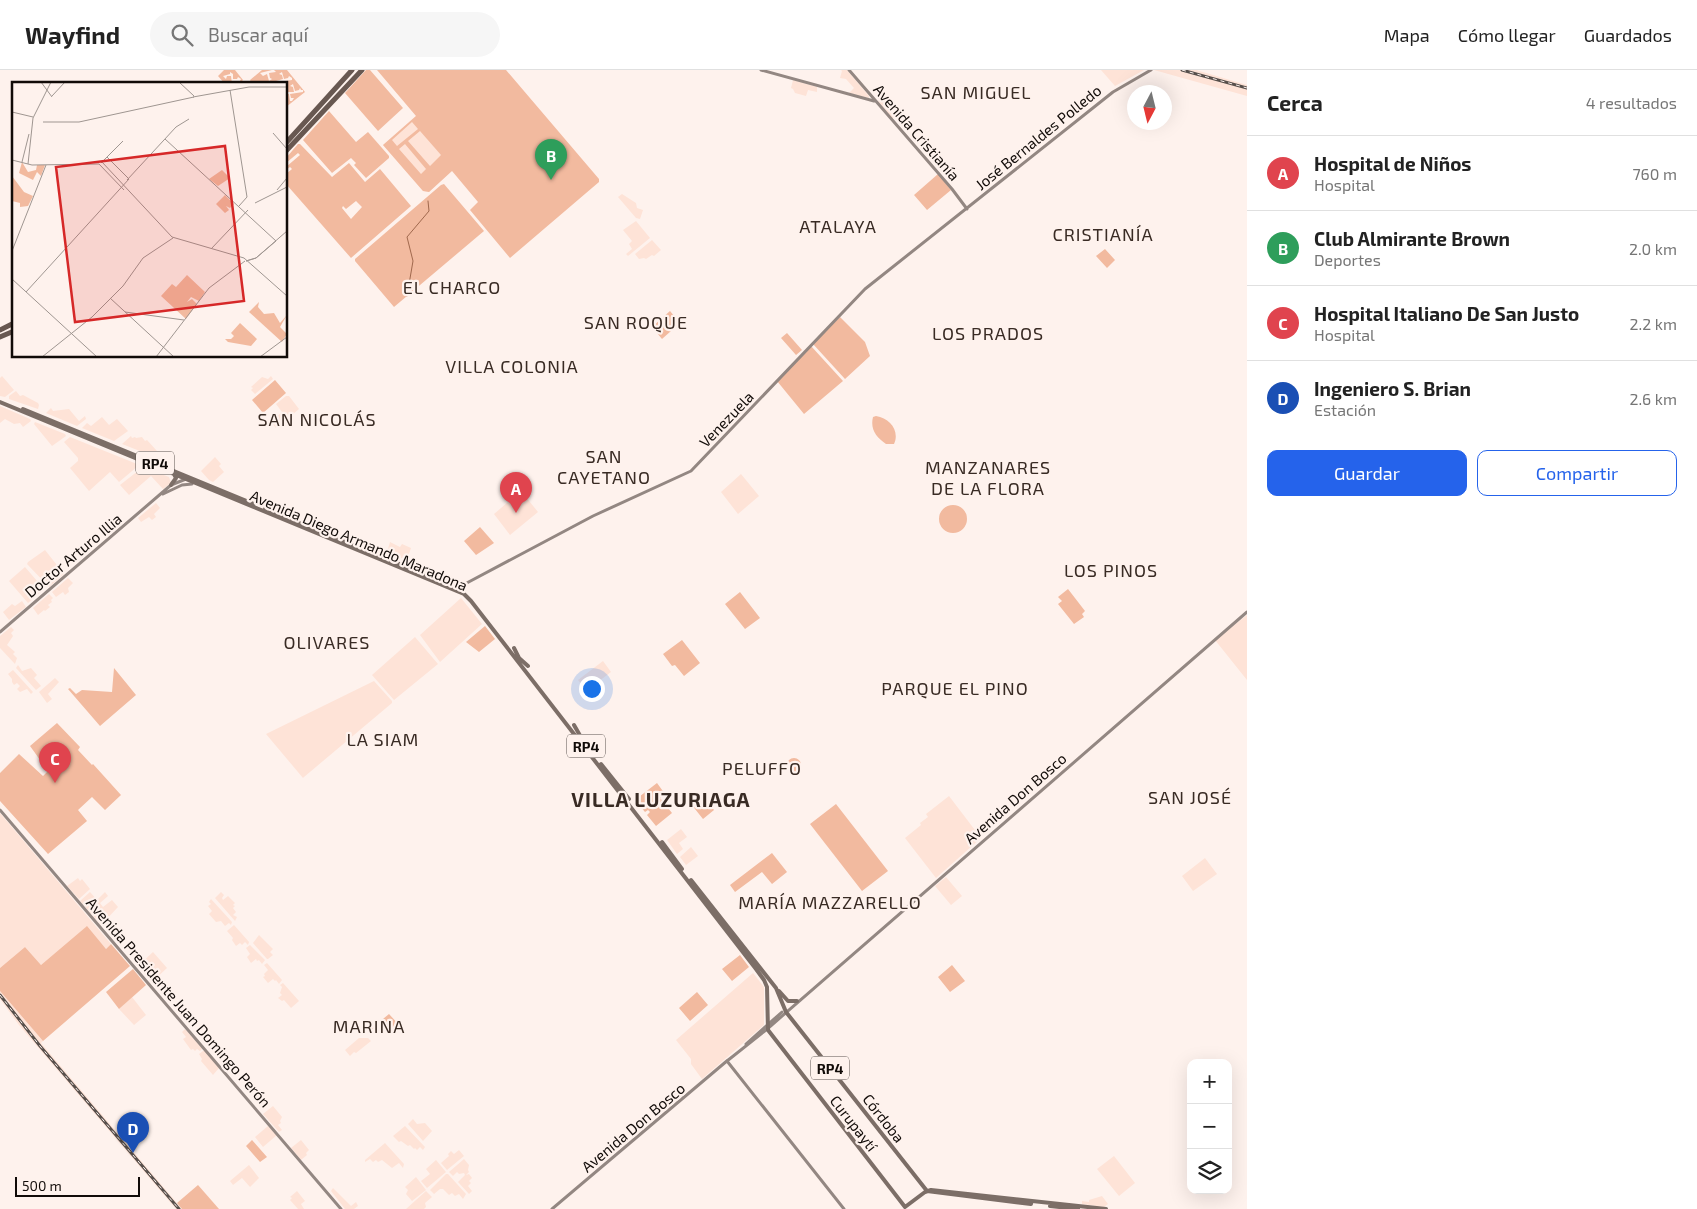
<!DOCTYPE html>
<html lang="es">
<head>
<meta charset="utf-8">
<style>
  body { margin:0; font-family:"Exo 2",sans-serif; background:#f6f6f6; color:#222 }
  .controls { position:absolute; right:15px; bottom:15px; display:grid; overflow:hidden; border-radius:10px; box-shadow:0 5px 20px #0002 }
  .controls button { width:45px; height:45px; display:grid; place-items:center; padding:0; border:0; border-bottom:1px solid #e0e0e0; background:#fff; color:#222; font:25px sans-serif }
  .compass { position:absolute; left:1127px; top:15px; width:45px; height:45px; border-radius:50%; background:#fff; box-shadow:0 5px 20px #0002; rotate:187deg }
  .scale { position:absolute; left:15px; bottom:12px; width:125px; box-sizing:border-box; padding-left:5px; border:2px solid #110b08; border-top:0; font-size:14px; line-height:18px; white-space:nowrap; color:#110b08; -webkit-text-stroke:4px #fef2ed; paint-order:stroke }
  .you { position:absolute; left:591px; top:618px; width:18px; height:18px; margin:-12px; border:4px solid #fff; border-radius:50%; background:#1a73e8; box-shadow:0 0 0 8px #1a73e833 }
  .badge { display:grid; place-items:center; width:32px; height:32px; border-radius:50%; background:#2563eb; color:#fff; font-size:16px; font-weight:700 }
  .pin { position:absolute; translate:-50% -41px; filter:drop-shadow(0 1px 2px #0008) }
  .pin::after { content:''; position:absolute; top:26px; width:18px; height:15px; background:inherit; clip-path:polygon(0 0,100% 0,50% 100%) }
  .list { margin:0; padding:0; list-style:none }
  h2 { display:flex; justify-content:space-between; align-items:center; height:65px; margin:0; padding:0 20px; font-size:21px }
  h2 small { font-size:16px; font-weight:400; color:#767676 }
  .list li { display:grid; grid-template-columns:32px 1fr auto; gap:15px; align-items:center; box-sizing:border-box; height:75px; padding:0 20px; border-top:1px solid #e0e0e0 }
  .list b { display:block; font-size:19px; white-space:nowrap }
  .list p { margin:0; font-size:16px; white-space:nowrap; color:#767676 }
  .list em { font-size:16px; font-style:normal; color:#767676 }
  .actions { display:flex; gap:10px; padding:15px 20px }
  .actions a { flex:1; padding:11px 0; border:1px solid #2563eb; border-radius:10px; text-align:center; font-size:18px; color:#2563eb }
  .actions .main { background:#2563eb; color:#fff }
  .icon { flex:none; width:28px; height:28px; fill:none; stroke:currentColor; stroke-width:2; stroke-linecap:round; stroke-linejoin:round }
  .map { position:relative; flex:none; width:1247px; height:1139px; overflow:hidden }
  header { display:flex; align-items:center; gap:30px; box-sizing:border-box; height:70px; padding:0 25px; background:#fff; border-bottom:1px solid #e0e0e0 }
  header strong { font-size:24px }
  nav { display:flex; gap:28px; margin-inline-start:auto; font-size:18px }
  .search { width:350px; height:45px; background:#f6f6f6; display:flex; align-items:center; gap:12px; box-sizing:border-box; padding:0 18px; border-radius:28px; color:#767676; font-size:19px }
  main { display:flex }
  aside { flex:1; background:#fff }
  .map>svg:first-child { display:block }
  .built { fill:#fee3d7 }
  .green { fill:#f2ba9f; fill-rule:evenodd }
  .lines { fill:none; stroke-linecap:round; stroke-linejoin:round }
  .stream { stroke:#a0684d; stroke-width:1 }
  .secondary { stroke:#938782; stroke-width:3 }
  .primary { stroke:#7c6e67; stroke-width:4 }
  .highway { stroke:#685851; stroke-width:5 }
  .rail-casing { stroke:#574f4b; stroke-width:3 }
  .rail { stroke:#fef2ed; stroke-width:1; stroke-dasharray:4; stroke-linecap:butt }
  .labels { text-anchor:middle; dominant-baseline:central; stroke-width:4.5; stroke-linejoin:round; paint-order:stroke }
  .shield { fill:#fef2ed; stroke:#58504d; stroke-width:1 }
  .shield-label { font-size:14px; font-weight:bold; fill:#110b08 }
  .street-label { font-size:15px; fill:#110b08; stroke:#fef2ed }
  .quarter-label { font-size:18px; letter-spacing:1px; fill:#392b24; stroke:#fef2ed }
  .district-label { font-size:20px; font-weight:bold; letter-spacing:1px; fill:#392b24; stroke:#fef2ed }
  .inset-road { fill:none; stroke:#9f9691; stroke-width:1 }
  .view { fill:#d62828; fill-opacity:0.15; stroke:#d62828; stroke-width:2.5 }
  .inset-edge { fill:none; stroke:#110b08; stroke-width:2.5 }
</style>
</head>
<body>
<header>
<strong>Wayfind</strong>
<div class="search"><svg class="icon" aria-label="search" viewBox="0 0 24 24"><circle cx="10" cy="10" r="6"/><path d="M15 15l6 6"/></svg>Buscar aquí</div>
<nav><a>Mapa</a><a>Cómo llegar</a><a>Guardados</a></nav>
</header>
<main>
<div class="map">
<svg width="1247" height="1139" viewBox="0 0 1247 1139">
  <rect width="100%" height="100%" fill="#fef2ed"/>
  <path class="built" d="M841,0H847L869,26V28L849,23L854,18L846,9L840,8L842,1Z
    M1101,0H1144L1115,16Z
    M1154,0H1196L1247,15V26Z
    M793,10L817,17V22L808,20L806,26L795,23L793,19L791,18Z
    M886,24L897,37L895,38L900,43L894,48H892L878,31Z
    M416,46L458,95L429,122L423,121L383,75Z
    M622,124L636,133L637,138L643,140L640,149L636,148L618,127Z
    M636,151L650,168L628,186L626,184L632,179L629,174L632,171L623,160Z
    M652,170L661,180L654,186L652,185L646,189L644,188L639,189L635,184Z
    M2,306L14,320L5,327L0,326V308Z
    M271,306L273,309L255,324L251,320L253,318L251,317L262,307L268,309Z
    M16,321L20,326L23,325L38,333L39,335L38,339L9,329V326Z
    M286,326H289L299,339L276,358L271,352L282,342L276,334Z
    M0,336L30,349L31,351L23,357L20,353L14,354L5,349L0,353Z
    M51,338L53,341L69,339L79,351L85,346L86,349L77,356L46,343Z
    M102,347L109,355L117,349L128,361L114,371L82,358L87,353L91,356Z
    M35,352L65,364L66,366L52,376L34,354Z
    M131,366L132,368L135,367L136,368L142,367L145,371L147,370L157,381L150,385L122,374Z
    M70,367L137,394L138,396L119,412L110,402L89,421L70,398L78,391V388L64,372Z
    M215,387L221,394L219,396L224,402L213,412L209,410L201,401Z
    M143,397L169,407L171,413L163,419L151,406L129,425L120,415Z
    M741,404L759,426L738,444L721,422Z
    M521,421L538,442L510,465L494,444Z
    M156,433L160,438L154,444L156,447L152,450L149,447L141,452L138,448Z
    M390,472L400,477L402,474L411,478L407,490L387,483V482Z
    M45,480L64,504L49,517L27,494L28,492Z
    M25,497L44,519L28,533L9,511Z
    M68,508L73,513L68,518L69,522L65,525L63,522L56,527L52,522Z
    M49,524L53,528L51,530L52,532L48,535L50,537L45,541L44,540L38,545L33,538Z
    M461,528L482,554L440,592L420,565Z
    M22,531L26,537L9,550L3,542L12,534L15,536Z
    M1247,545V610L1215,570Z
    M11,557L14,560L11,563L13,566L7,575L15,582L13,584L17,588L15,594L0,578V566Z
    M415,567L438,594L394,630L372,605Z
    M603,591L611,602L586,621L578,610Z
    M18,595L22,601L31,598L37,605L34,608L41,616L36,620L16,598Z
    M13,600L33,622L31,624L27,619L20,622L17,619L20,616L17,613L14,615L12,612V609L8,604Z
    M55,608L59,612L48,624L52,629L47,633L39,622Z
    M374,611L392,631V633L304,707L303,708L266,664Z
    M949,726L981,768L936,808L905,768L921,755L920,753L928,747L926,744Z
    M0,743L111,874L106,879L86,857L41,895L25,877L0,898Z
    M681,759L687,767L679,773L683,779L677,784L667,770Z
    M691,777L698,786L686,795L680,787Z
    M1205,788L1217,804L1193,821L1182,806Z
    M946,807L962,826L951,835L935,816Z
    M78,808L80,811L82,809L90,819L79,829L67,816Z
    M90,822L97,830L105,822L108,826L100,833L103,837L112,830L118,837L101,855L80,831Z
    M221,822L224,825L222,828L223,830L228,826L235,833L233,835L235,836L233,838L236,842L233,845L237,847L235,851L215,828Z
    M211,829L232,852L231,855L229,853L225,856L221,851L216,852L209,844L212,841L208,836L211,834L209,832Z
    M234,855L249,872L248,875L245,872L242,875L240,873L236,876L232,870L233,868L227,861Z
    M259,865L273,879L270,882L273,885L268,889H267L253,873Z
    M250,875L265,890L262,894L259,890L257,891L256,889L251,893L247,887L250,884L246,878Z
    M153,882L167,898L152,912L138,896Z
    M267,893L282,910L279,914L276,910L275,911L273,909L268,913L263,907L265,906L264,904L268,900L264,895Z
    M753,903L764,917V955L702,1009L691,994V989L676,970Z
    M283,913L299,931L291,938L284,930L282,931L278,928L282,925L280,923L282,917L280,915Z
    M0,921L43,971L41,973L182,1139H176L19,955L0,929Z
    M132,927L146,945L134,955L119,939Z
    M185,959L202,978L201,980L200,981L197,979L195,981L193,979L191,980L183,969L186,967L182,962Z
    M359,968H368L371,971L356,983L354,982L350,986L345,980Z
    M203,981H205L219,998L213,1005L201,991L202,989L199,984Z
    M273,1036L282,1047L280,1051L281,1053L278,1055L282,1060L279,1062L263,1044Z
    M413,1049L417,1054L425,1053L432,1061L423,1071L408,1054Z
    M268,1056L277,1065L263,1077L255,1067Z
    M405,1056L425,1077L423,1080L420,1077L417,1080L415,1078L414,1079L410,1075L408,1076L401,1071L399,1072L393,1066Z
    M301,1070L309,1080L306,1083L307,1085L301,1090L291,1078Z
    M385,1073L404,1094L403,1098L399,1093L392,1098L382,1090L378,1092L376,1090L373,1092L370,1089L365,1092V1090Z
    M459,1080L464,1086L447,1100L441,1093L449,1086L448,1084L451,1081L454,1084Z
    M1114,1086L1135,1113L1119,1126L1097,1099Z
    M464,1089L469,1095L468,1100L469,1102L466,1105L469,1104L472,1108L469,1111L471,1113L468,1116L472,1121L469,1124L458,1112L465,1105L464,1103L459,1104L457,1102L453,1106L449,1102Z
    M436,1090L446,1102L427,1118L421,1111L430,1104L426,1099Z
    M249,1095L259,1108L250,1117L242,1108L233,1115L230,1111Z
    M446,1104H448L466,1124L463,1129L459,1124L455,1126L452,1123L449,1125L443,1119H440L434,1124L430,1120Z
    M416,1107L426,1120L412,1131L406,1124L408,1120L405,1117Z
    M333,1118L351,1136L356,1132L358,1136L354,1139H345L331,1121Z
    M297,1121L305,1131L301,1134L304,1139H298L290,1130L292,1128L290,1127Z
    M426,1121L432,1127L425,1133L426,1137L424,1139H406Z
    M1102,1126L1108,1134L1104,1137L1082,1134V1131L1089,1132V1130Z"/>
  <path class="green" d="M224,0H235L243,10L239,14H234L233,11H240L241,9L238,7L237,9H233V4L230,2V4L223,6L226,9L227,6H231L232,14H225L218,6Z
    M262,0H272L260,3L263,6L267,4L269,11L272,9L270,8L269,3L276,2L274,0H287L305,22L286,37V24H289L290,31H292L294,28H291L290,24L303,22V20H301L300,18L299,20L295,21L293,14L290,16L293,17L294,22H286V14H280L279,12L292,10V8L289,6L288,8L284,9L282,2L279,4L282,5L283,9L276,11L278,14H260V12L258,14H252L250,10Z
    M366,0H370L403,38L378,61L345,23Z
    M377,0H506L599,109V112L510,188L470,140L478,132L452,101L429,122L423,121L383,75L416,46ZM412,52L418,59L397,76L392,70ZM420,61L441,85L430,96L408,71ZM405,74L426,99L421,104L399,79Z
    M329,41L356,72L368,62L389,86V88L366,108L354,95L356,93L351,88L332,103L303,70Z
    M298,74H300L332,107L349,93L365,112L380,99L411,136L351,188L286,114V104L292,99L290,97L286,100V97L300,85L298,83L286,93V88ZM356,131L362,137L351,149L342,138L343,136L346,139Z
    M938,104L951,120L927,140L914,125Z
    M444,114L484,161L394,237L355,191V189L441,115Z
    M1105,179L1115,190L1107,198L1096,186Z
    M670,241L680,253L662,269L652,257Z
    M840,247L865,272L870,286L845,309L813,274Z
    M787,263L802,280L796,285L781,268Z
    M811,276L843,311L804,344L777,311Z
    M275,310L286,323L263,343L252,330Z
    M876,346C890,348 900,361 894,374H886C876,367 870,359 873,347Z
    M939 449a14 14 0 1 1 28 0a14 14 0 1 1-28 0Z
    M480,457L494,473L476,485L464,471Z
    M1068,519L1085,541L1082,544L1084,547L1074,554L1058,534L1062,531L1058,527Z
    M740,522L760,548L745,559L725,534Z
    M485,556L495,569L479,582L466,572Z
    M682,570L700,593L684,606L675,595L672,596L663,584Z
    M114,598L136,625L100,656L68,619L70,618L76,624L82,620L112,622Z
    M57,653L80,677L78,680L92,695L93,694L121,725L105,740L92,727L78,740L87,751L48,784L0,731V703L19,684L43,706L48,701L30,676Z
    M787 695a7 7 0 1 1 14 0a7 7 0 1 1-14 0Z
    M657,713L665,724L660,728L672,743L656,756L647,745L650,742L648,740L645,742L635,730Z
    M702,725L714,740L703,749L691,734Z
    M836,734L888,801L862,821L810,754Z
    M772,783L787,802L772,814L762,802L735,822L730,815Z
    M87,856L106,879L111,874L130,896L43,971L0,921V898L25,877L41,895Z
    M740,885L749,897L732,911L722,899Z
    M952,895L965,911L950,922L938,907Z
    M133,899L146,915L119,939L106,922Z
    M697,922L708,935L690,951L679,938Z
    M389,944L400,956L371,959L372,958Z
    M252,1070L267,1087L260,1092L246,1076Z
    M198,1115L219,1139H182L177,1133Z"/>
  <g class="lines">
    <path class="stream" d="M407,226L413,191L407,167L429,141L428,131"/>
    <path class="secondary" d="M761,0L874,31
      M849,0L952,119L967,139
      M163,424L182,415L192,414
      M462,517L463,515L593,446L691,401L865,219L1113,22L1151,0
      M0,562L171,415L186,409
      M0,740L341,1139
      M746,974L782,942
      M727,991L766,960L1247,542
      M727,991L844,1139
      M552,1139L728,990"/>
    <path class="primary" d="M0,332L464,524L471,531L756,899L764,910L767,917L768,960L905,1137L925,1122L931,1120L1106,1139
      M23,339L254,434
      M171,415L176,408L174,404
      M265,439L451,515
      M514,578L519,588L528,596
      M574,655L582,669
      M601,694L629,729
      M662,772L682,799
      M691,810L776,918L786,942L927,1121
      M779,921L788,931H797
      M927,1121L1031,1134
      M1050,1136L1078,1139"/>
    <path class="highway" d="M286,73L352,0
      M286,81L362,0
      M0,260L14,253
      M0,267L14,261"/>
    <g class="rail-casing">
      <path id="rail" d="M1182,0L1247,18
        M0,925L40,976L179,1139"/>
    </g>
    <use href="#rail" class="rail"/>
  </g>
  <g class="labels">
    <g class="shield">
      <rect x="136" y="381.5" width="38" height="23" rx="4"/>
      <rect x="567" y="664.5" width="38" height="23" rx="4"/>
      <rect x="811" y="986.5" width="38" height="23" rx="4"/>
    </g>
    <g class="shield-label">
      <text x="155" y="393">RP4</text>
      <text x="586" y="676">RP4</text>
      <text x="830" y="998">RP4</text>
    </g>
    <g class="street-label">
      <text transform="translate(917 62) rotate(49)">Avenida Cristianía</text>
      <text transform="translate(1038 67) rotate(-39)">José Bernaldes Polledo</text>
      <text transform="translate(726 349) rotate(-46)">Venezuela</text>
      <text transform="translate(359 470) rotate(23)">Avenida Diego Armando Maradona</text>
      <text transform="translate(73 485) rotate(-40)">Doctor Arturo Illia</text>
      <text transform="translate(1015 728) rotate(-41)">Avenida Don Bosco</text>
      <text transform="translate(179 932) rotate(49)">Avenida Presidente Juan Domingo Perón</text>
      <text transform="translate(884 1048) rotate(52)">Córdoba</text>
      <text transform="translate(854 1053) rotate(52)">Curupaytí</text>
      <text transform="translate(633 1057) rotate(-40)">Avenida Don Bosco</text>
    </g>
    <g class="quarter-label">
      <text x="976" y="22">SAN MIGUEL</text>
      <text x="838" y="156">ATALAYA</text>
      <text x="1103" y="164">CRISTIANÍA</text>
      <text x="452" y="217">EL CHARCO</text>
      <text x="636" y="252">SAN ROQUE</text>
      <text x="988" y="263">LOS PRADOS</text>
      <text x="512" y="296">VILLA COLONIA</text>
      <text x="317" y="349">SAN NICOLÁS</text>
      <text x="604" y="386">SAN<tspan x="604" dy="21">CAYETANO</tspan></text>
      <text x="988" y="397">MANZANARES<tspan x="988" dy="21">DE LA FLORA</tspan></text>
      <text x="1111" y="500">LOS PINOS</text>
      <text x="327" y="572">OLIVARES</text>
      <text x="955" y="618">PARQUE EL PINO</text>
      <text x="383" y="669">LA SIAM</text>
      <text x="762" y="698">PELUFFO</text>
      <text x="1190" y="727">SAN JOSÉ</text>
      <text x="830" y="832">MARÍA MAZZARELLO</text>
      <text x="369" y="956">MARINA</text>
    </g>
    <g class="district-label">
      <text x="661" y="729">VILLA LUZURIAGA</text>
    </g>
  </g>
  <g transform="translate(12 12)">
    <rect width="275" height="275" fill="#fef2ed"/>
    <path d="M10,80L16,90L24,88L25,83H33L29,94L25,90L21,98L7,91ZM210,88L218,96L206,104L197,97ZM0,94L13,97L0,94L12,110L21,114L16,124L8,125V121L0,119ZM213,113L222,122L218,126L214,124L217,128L213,131L204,122ZM175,193L193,210L187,219L179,215L175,220L180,217L185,222L182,226L179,223L182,226L174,237L149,214L160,202L164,205ZM247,220L246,225L252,232L262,231L268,241L275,233L268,245L275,252L270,260L237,230ZM228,241L245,257L239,264L216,260L213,257H219L222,254L219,251Z" fill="#f2ba9f"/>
    <path class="inset-road" d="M29,0L40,15M167,0L182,14M218,8L235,115L227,124M40,14L53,0M181,15L237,5H275M0,30L21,35M31,40H67L182,15M261,51L275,67M153,57L264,159M95,75L117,97M0,78L20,83L87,82M10,80L17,52M90,80L160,155L232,176L275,214M89,81L111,59M16,82L21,36L39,0M87,82L112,108M115,98L164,45L177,37M265,108L275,96M243,121L275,105M264,159L244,176L234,179L244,176L275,149M199,167L236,128M0,169L34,83M0,197L85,275M14,210L117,97M98,216L162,275M113,230L172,238M30,275L80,235L111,204L131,176L161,156M144,275L197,206L233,179M248,275L275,255"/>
    <path class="view" d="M213,64L232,219L63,240L44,85Z"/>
    <rect width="275" height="275" class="inset-edge"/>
  </g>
</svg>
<div class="controls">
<button>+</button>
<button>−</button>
<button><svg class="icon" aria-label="layers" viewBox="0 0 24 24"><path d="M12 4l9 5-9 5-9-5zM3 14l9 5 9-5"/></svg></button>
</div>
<svg class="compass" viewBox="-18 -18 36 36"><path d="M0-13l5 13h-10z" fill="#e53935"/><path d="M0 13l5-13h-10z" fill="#767676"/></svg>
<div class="scale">500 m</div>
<div class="you"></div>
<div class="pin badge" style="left:516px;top:443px;background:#e0444e">A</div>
<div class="pin badge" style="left:551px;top:110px;background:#2e9e5b">B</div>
<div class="pin badge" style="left:55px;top:713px;background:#e0444e">C</div>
<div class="pin badge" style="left:133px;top:1083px;background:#1a4fb4">D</div>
</div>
<aside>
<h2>Cerca<small>4 resultados</small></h2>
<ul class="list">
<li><span class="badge" style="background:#e0444e">A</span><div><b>Hospital de Niños</b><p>Hospital</p></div><em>760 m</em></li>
<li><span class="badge" style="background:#2e9e5b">B</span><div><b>Club Almirante Brown</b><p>Deportes</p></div><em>2.0 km</em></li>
<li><span class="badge" style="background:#e0444e">C</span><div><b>Hospital Italiano De San Justo</b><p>Hospital</p></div><em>2.2 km</em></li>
<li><span class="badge" style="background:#1a4fb4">D</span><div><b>Ingeniero S. Brian</b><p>Estación</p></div><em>2.6 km</em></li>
</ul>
<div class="actions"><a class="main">Guardar</a><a>Compartir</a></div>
</aside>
</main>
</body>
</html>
